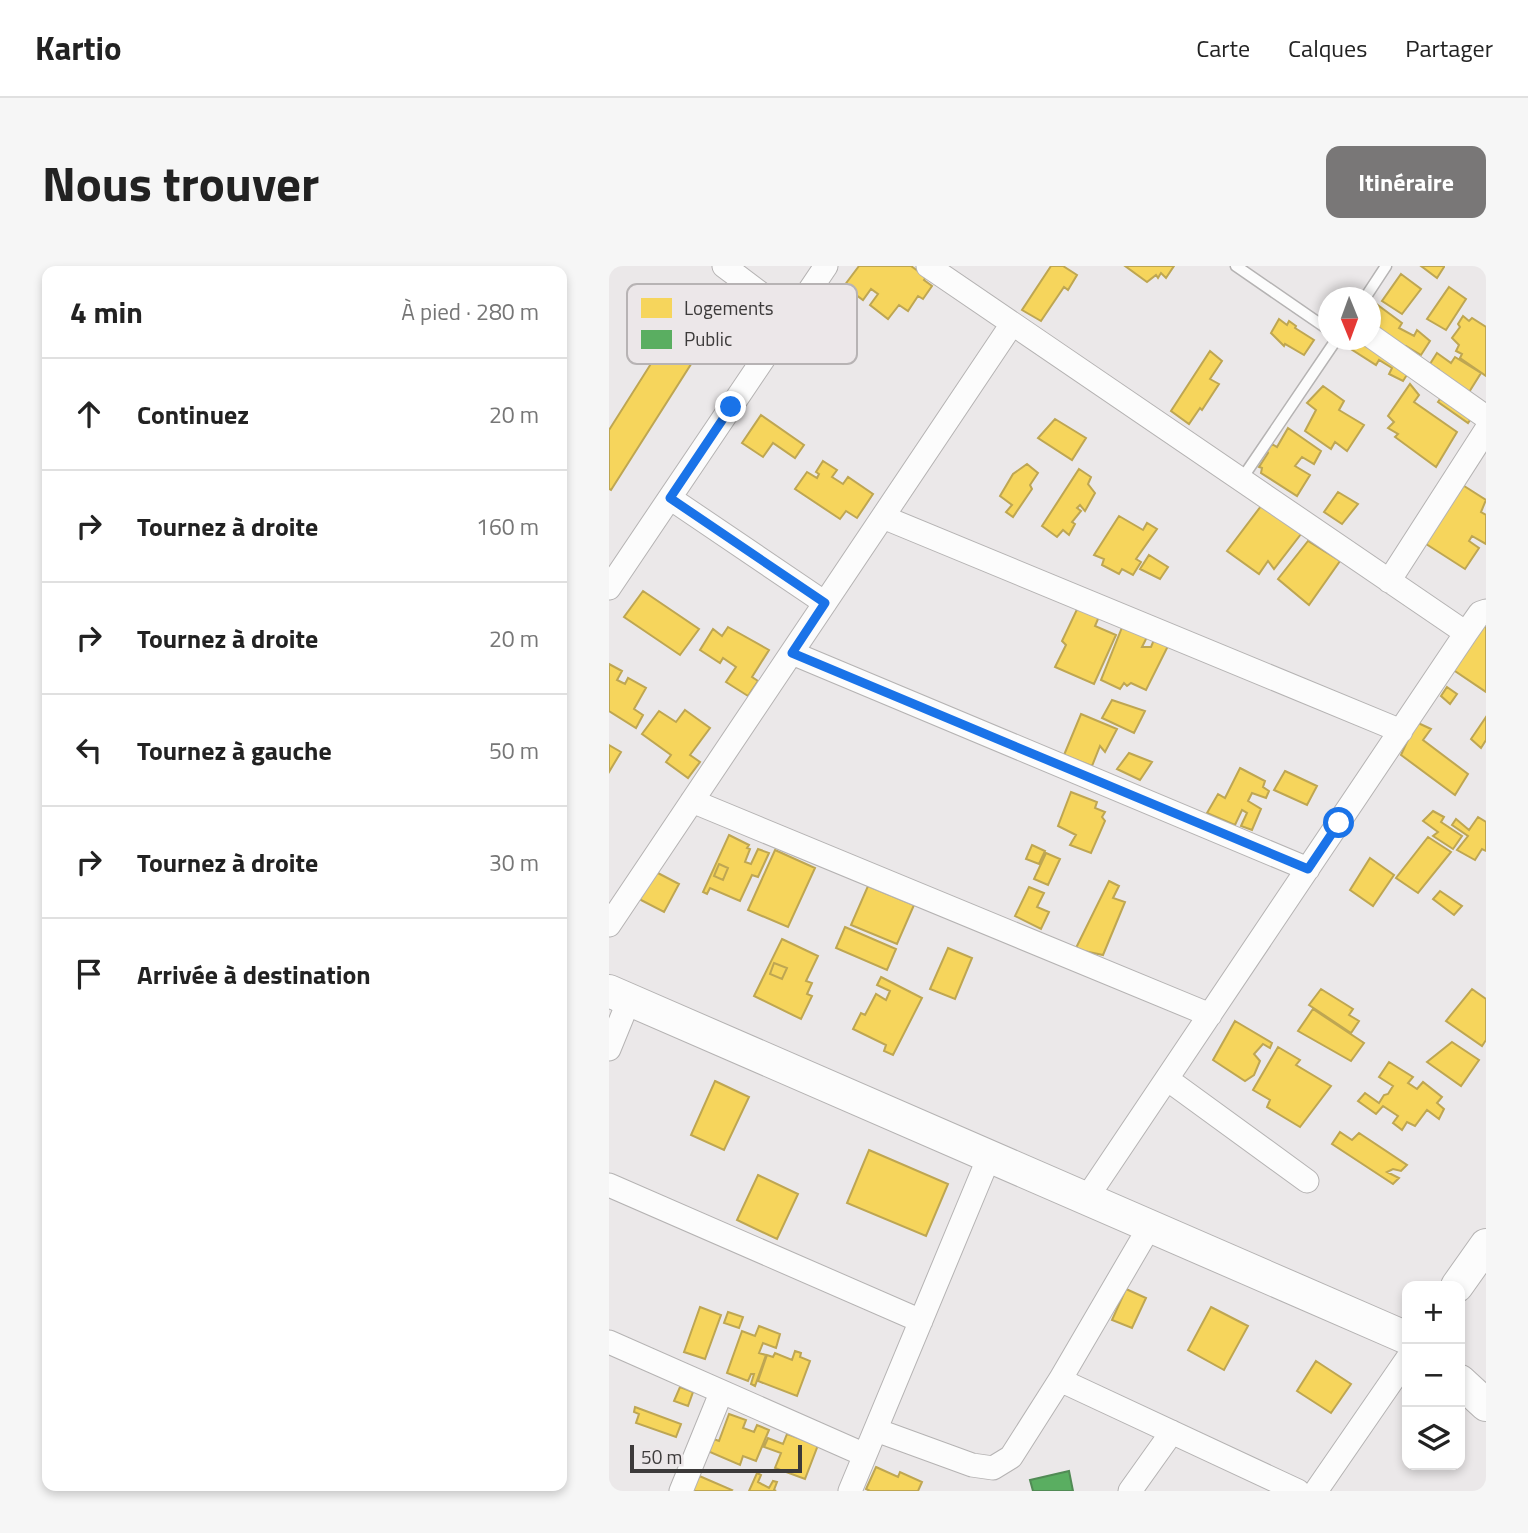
<!DOCTYPE html>
<html lang="fr">
<head>
<meta charset="utf-8">
<style>
  body { margin:0; font-family:"Titillium Web",sans-serif; background:#f6f6f6; color:#222 }
  .controls { position:absolute; right:21px; bottom:21px; display:grid; overflow:hidden; border-radius:14px; box-shadow:0 4px 10px #0003 }
  .controls button { width:63px; height:63px; display:grid; place-items:center; padding:0; border:0; border-bottom:2px solid #e0e0e0; background:#fff; color:#222; font:35px sans-serif }
  .compass { position:absolute; left:709px; top:21px; width:63px; height:63px; border-radius:50%; background:#fff; box-shadow:0 4px 10px #0003; rotate:179deg }
  .scale { position:absolute; left:21px; bottom:18px; width:172px; box-sizing:border-box; padding-left:7px; border:4px solid #3c3a3a; border-top:0; font-size:19px; line-height:24px; white-space:nowrap; color:#3c3a3a; -webkit-text-stroke:5px #ece7e9; paint-order:stroke }
  .stop { position:absolute; width:21px; height:21px; margin:-16px; border:5px solid #1a73e8; border-radius:50%; background:#fff }
  .stop.end { background:#1a73e8; border-color:#fff; box-shadow:0 2px 7px #0008 }
  .list { margin:0; padding:0; list-style:none }
  h2 { display:flex; justify-content:space-between; align-items:center; height:91px; margin:0; padding:0 28px; font-size:30px }
  h2 small { font-size:23px; font-weight:400; color:#767676 }
  .list li { display:grid; grid-template-columns:46px 1fr auto; gap:21px; align-items:center; box-sizing:border-box; height:112px; padding:0 28px; border-top:2px solid #e0e0e0 }
  .list b { display:block; font-size:26px; white-space:nowrap }
  .list em { font-size:23px; font-style:normal; color:#767676 }
  .icon { flex:none; width:38px; height:38px; fill:none; stroke:currentColor; stroke-width:2; stroke-linecap:round; stroke-linejoin:round }
  .map { position:relative; flex:none; width:877px; height:1225px; overflow:hidden; border-radius:14px }
  header { display:flex; align-items:center; gap:42px; box-sizing:border-box; height:98px; padding:0 35px; background:#fff; border-bottom:2px solid #e0e0e0 }
  header strong { font-size:33px }
  nav { display:flex; gap:38px; margin-inline-start:auto; font-size:24px }
  .intro { display:flex; align-items:center; justify-content:space-between; box-sizing:border-box; height:168px; padding:0 42px }
  h1 { margin:0; font-size:49px }
  .button { padding:18px 32px; border-radius:14px; background:#797777; color:#fff; font-size:24px; font-weight:700 }
  main { display:flex; gap:42px; padding:0 42px }
  aside { flex:1; background:#fff; border-radius:14px; box-shadow:0 4px 10px #0003 }
  .map>svg:first-child { display:block }
  .homes { fill:#f6d55c; stroke:#bea652; stroke-width:2; fill-rule:evenodd }
  .public { fill:#5aae61; stroke:#518b55; stroke-width:2 }
  .lines { fill:none; stroke-linecap:round; stroke-linejoin:round }
  .lane-casing { stroke:#b5b3b3; stroke-width:13 }
  .street-casing { stroke:#b5b3b3; stroke-width:25 }
  .secondary-casing { stroke:#b5b3b3; stroke-width:34 }
  .lane { stroke:#fcfcfc; stroke-width:10 }
  .street { stroke:#fcfcfc; stroke-width:23 }
  .secondary { stroke:#fcfcfc; stroke-width:32 }
  .route { stroke:#1a73e8; stroke-width:9 }
  .key { fill:#ece7e9; stroke:#b7b3b4; stroke-width:2 }
  .key-label { font-size:19px; fill:#3c3a3a }
</style>
</head>
<body>
<header>
<strong>Kartio</strong>
<nav><a>Carte</a><a>Calques</a><a>Partager</a></nav>
</header>
<div class="intro"><h1>Nous trouver</h1><a class="button">Itinéraire</a></div>
<main>
<aside>
<h2>4 min<small>À pied · 280 m</small></h2>
<ul class="list">
<li><svg class="icon" aria-label="ahead" viewBox="0 0 24 24"><path d="M12 20V5M6 11l6-6 6 6"/></svg><div><b>Continuez</b></div><em>20 m</em></li>
<li><svg class="icon" aria-label="right" viewBox="0 0 24 24"><path d="M7 20v-9h11M14 6l5 5-5 5"/></svg><div><b>Tournez à droite</b></div><em>160 m</em></li>
<li><svg class="icon" aria-label="right" viewBox="0 0 24 24"><path d="M7 20v-9h11M14 6l5 5-5 5"/></svg><div><b>Tournez à droite</b></div><em>20 m</em></li>
<li><svg class="icon" aria-label="left" viewBox="0 0 24 24"><path d="M17 20v-9H6M10 6l-5 5 5 5"/></svg><div><b>Tournez à gauche</b></div><em>50 m</em></li>
<li><svg class="icon" aria-label="right" viewBox="0 0 24 24"><path d="M7 20v-9h11M14 6l5 5-5 5"/></svg><div><b>Tournez à droite</b></div><em>30 m</em></li>
<li><svg class="icon" aria-label="arrive" viewBox="0 0 24 24"><path d="M6 21V4h12l-3 4 3 4H6"/></svg><div><b>Arrivée à destination</b></div></li>
</ul>
</aside>
<div class="map">
<svg width="877" height="1225" viewBox="0 0 877 1225">
  <rect width="100%" height="100%" fill="#ebe8e9"/>
  <path class="homes" d="M250,0H302L317,11L315,14L323,20L314,33L309,30L299,45L290,39L279,53L261,39L269,28L262,23L254,34L235,20Z
    M442,0H454L468,9L459,24L455,21L432,55L413,44Z
    M516,0H565L557,12L552,7L549,12L547,9L538,16Z
    M812,0H835V1L828,12Z
    M792,8L812,23L793,48L773,35Z
    M840,21L857,33L837,64L818,53Z
    M762,34L793,57L790,62L805,70L808,64L821,75L812,89L797,80L790,90L803,101L794,115L780,108L783,102L770,94L767,99L731,76L733,74L752,75L766,60L764,59L768,54L762,50Z
    M854,50L860,55L863,52L877,61V110L851,92L853,88L847,85L850,79L843,72L851,61L849,58Z
    M670,53L678,59L680,55L687,60L686,62L705,74L695,89L676,78L675,80L662,67Z
    M69,55L98,73L2,224L0,223V164Z
    M601,85L613,95L601,113L610,118L593,144L591,142L580,158L562,145Z
    M828,87L842,97L846,91L872,107L857,131L866,147L859,157L829,136L835,127L818,117L829,103L821,98Z
    M801,118L810,129L805,136L848,166L827,201L786,171L789,168L779,162L785,156L779,150Z
    M714,120L735,135L730,144L755,159L738,185L726,176L722,183L696,165L707,144L698,137Z
    M152,149L195,179L186,192L164,177L154,191L133,177Z
    M446,153L477,172L463,194L429,172Z
    M679,162L712,185L705,198L693,191L686,200L701,209L688,230L652,207L653,202L650,201L659,187L658,185L663,178L668,181Z
    M214,195L228,204L223,211L234,218L239,211L264,228L248,252L237,245L231,253L186,223L198,206L208,212L210,208L207,206Z
    M418,198L429,207L421,219L423,223L404,251L397,246L403,239L391,230L404,208Z
    M470,203L482,211L479,218L486,227L476,245L471,239L468,242L472,245L463,256L466,258L460,269L454,264L448,271L433,260Z
    M852,218L877,234L872,246L877,249V278L863,270L860,275L870,282L856,303L814,276Z
    M729,226L749,238L733,258L715,246Z
    M652,240L692,268L665,303L659,295L650,308L618,285Z
    M510,250L534,264L538,257L548,263L527,293L532,296L524,309L513,303L510,308L493,299L495,293L485,289Z
    M699,275L731,295L700,339L669,313Z
    M540,289L559,301L551,313L531,303Z
    M34,325L90,363L71,389L15,351Z
    M471,337L492,346L486,360L507,369L485,418L446,401L457,379L453,375Z
    M872,356L877,359V426L840,401Z
    M514,359L539,369L533,381H542L547,369L561,376L537,424L522,417L518,420L515,417L511,423L492,414Z
    M119,361L160,384L143,411L149,415L139,430L117,416L127,401L114,392L111,397L91,384L104,363L113,370Z
    M0,398L13,405L8,414L16,418L19,412L37,422L25,443L34,449L27,462L0,445Z
    M838,421L848,428L841,438L832,430Z
    M503,434L536,445L525,467L493,452Z
    M76,444L101,462L81,489L91,496L79,512L57,496L62,489L33,468L50,445L67,456Z
    M472,448L508,463L496,486L491,480L483,500L455,489Z
    M877,451V474L872,482L862,473Z
    M807,456L822,463L814,474L859,508L846,529L792,489Z
    M0,479L12,486L0,506Z
    M520,487L543,496L531,514L508,503Z
    M631,502L656,515L654,521L660,525L657,532L643,527L639,535L652,543L643,564L632,560L638,547L633,544L626,559L598,547L609,528L616,532Z
    M676,505L708,520L698,539L665,524Z
    M462,526L488,536L486,542L496,546L493,551L496,555L482,587L461,579L467,569L449,560Z
    M824,545L835,551L832,556L853,570L844,583L824,570L829,566L814,555Z
    M869,551L877,556V585L873,583L866,594L848,584L859,570L843,559L847,553L860,564Z
    M120,569L140,579L138,582L141,583L136,596L142,598L149,583L160,587L149,611L143,609L131,635L101,622L98,628L94,626ZM110,598L119,602L114,614L105,610Z
    M819,571L842,586L809,627L787,612Z
    M423,579L436,585L430,598L417,593Z
    M166,584L206,602L179,661L139,644Z
    M437,587L451,593L439,619L425,613Z
    M761,592L785,609L764,640L741,624Z
    M110,598L119,602L114,614L105,610Z
    M45,605L70,618L55,646L30,633Z
    M500,615L510,620L504,632L516,636L494,689L475,685L467,682Z
    M259,620L305,639L288,678L242,659Z
    M420,621L435,627L428,641L440,646L432,663L406,650Z
    M831,625L853,640L845,649L824,633Z
    M236,661L287,683L278,704L227,682Z
    M173,673L209,690L197,715L203,717L198,728L203,730L192,753L145,730ZM165,697L178,702L173,713L161,708Z
    M339,682L363,692L346,733L321,723Z
    M165,697L178,702L173,713L161,708Z
    M272,711L313,732L284,789L275,785L277,779L244,763L252,747L256,749L267,728L277,734L281,725L268,719Z
    M712,723L744,743L740,749L750,755L742,767L700,739Z
    M863,723L877,733V774L873,780L837,755Z
    M704,743L755,777L742,795L689,765Z
    M626,755L663,777L661,782L654,778L645,788L651,795L645,809L636,815L604,794Z
    M843,776L870,794L852,820L818,796Z
    M669,781L691,794L687,799L722,820L691,861L658,841L661,834L644,824Z
    M780,796L804,811L799,817L808,823L814,816L833,831L828,837L835,843L830,853L818,844L806,860L798,856L793,864L784,857L789,850L774,840L767,848L749,835L756,827L770,837L775,829L779,828L784,820L770,811Z
    M106,815L140,831L115,884L82,869Z
    M731,866L743,874L750,867L798,899L792,905L784,903L778,906L790,912L784,918L723,878Z
    M260,884L339,918L317,970L238,937Z
    M149,909L189,928L168,973L128,954Z
    M517,1023L537,1032L523,1062L503,1054Z
    M91,1041L112,1049L96,1093L75,1086Z
    M602,1041L639,1060L615,1104L579,1084Z
    M119,1046L134,1051L130,1062L115,1057Z
    M150,1060L171,1068L167,1082L154,1077L150,1087L157,1089L146,1120L142,1118L145,1108H142L139,1115L118,1107L133,1065L146,1070Z
    M186,1085L192,1087L191,1091L201,1095L188,1130L149,1115L158,1089L164,1091L166,1087L183,1094Z
    M707,1095L742,1118L722,1147L688,1125Z
    M71,1121L84,1126L79,1140L65,1135Z
    M26,1141L72,1158L67,1171L27,1157L30,1148L25,1146Z
    M120,1148L137,1154L134,1162L145,1166L148,1159L160,1164L147,1195L134,1190L131,1199L94,1183L99,1171L110,1175Z
    M178,1168L209,1179L196,1213L166,1202L172,1187L155,1181L159,1172L174,1178Z
    M267,1201L289,1211L291,1206L313,1216L309,1225H261L257,1223Z
    M148,1207L152,1209L149,1216L160,1222L164,1215L168,1216L165,1224L167,1225H140Z
    M88,1209L123,1224L122,1225H81Z"/>
  <path class="public" d="M460,1205L464,1225H424L421,1214Z"/>
  <g class="lines">
    <g class="lane-casing">
      <path id="lane" d="M627,0L720,64
        M756,32L777,0
        M632,214L727,74"/>
    </g>
    <g class="street-casing">
      <path id="street" d="M115,0L183,51
        M319,0L857,367
        M762,70L877,151
        M61,232L216,337
        M274,251L792,465
        M780,315L877,164
        M0,322L217,0
        M183,387L699,603
        M83,535L601,749
        M0,659L403,58
        M0,783L20,734
        M558,813L698,915
        M0,919L312,1055
        M477,933L857,367L871,347L877,345
        M0,1076L256,1189
        M451,1114L689,1225
        M267,1164L363,1199L384,1202L402,1191L451,1114L541,960
        M72,1225L112,1127
        M241,1225L380,891
        M521,1225L563,1166
        M707,1225L798,1093"/>
    </g>
    <g class="secondary-casing">
      <path id="secondary" d="M0,725L798,1072
        M848,1020L877,979
        M851,1115L877,1139"/>
    </g>
    <use href="#lane" class="lane"/>
    <use href="#street" class="street"/>
    <use href="#secondary" class="secondary"/>
  </g>
  <g class="lines">
    <path class="route" d="M122,141L61,232L216,337L183,387L699,603L730,557"/>
  </g>
  <rect x="18" y="18" width="230" height="80" rx="10" class="key"/>
  <rect x="32" y="32" width="31" height="20" fill="#f6d55c"/>
  <rect x="32" y="64" width="31" height="19" fill="#5aae61"/>
  <g class="key-label">
    <text x="75" y="49">Logements</text>
    <text x="75" y="80">Public</text>
  </g>
</svg>
<div class="controls">
<button>+</button>
<button>−</button>
<button><svg class="icon" aria-label="layers" viewBox="0 0 24 24"><path d="M12 4l9 5-9 5-9-5zM3 14l9 5 9-5"/></svg></button>
</div>
<svg class="compass" viewBox="-18 -18 36 36"><path d="M0-13l5 13h-10z" fill="#e53935"/><path d="M0 13l5-13h-10z" fill="#767676"/></svg>
<div class="scale">50 m</div>
<div class="stop" style="left:730px;top:557px"></div>
<div class="stop end" style="left:122px;top:141px"></div>
</div>
</main>
</body>
</html>
